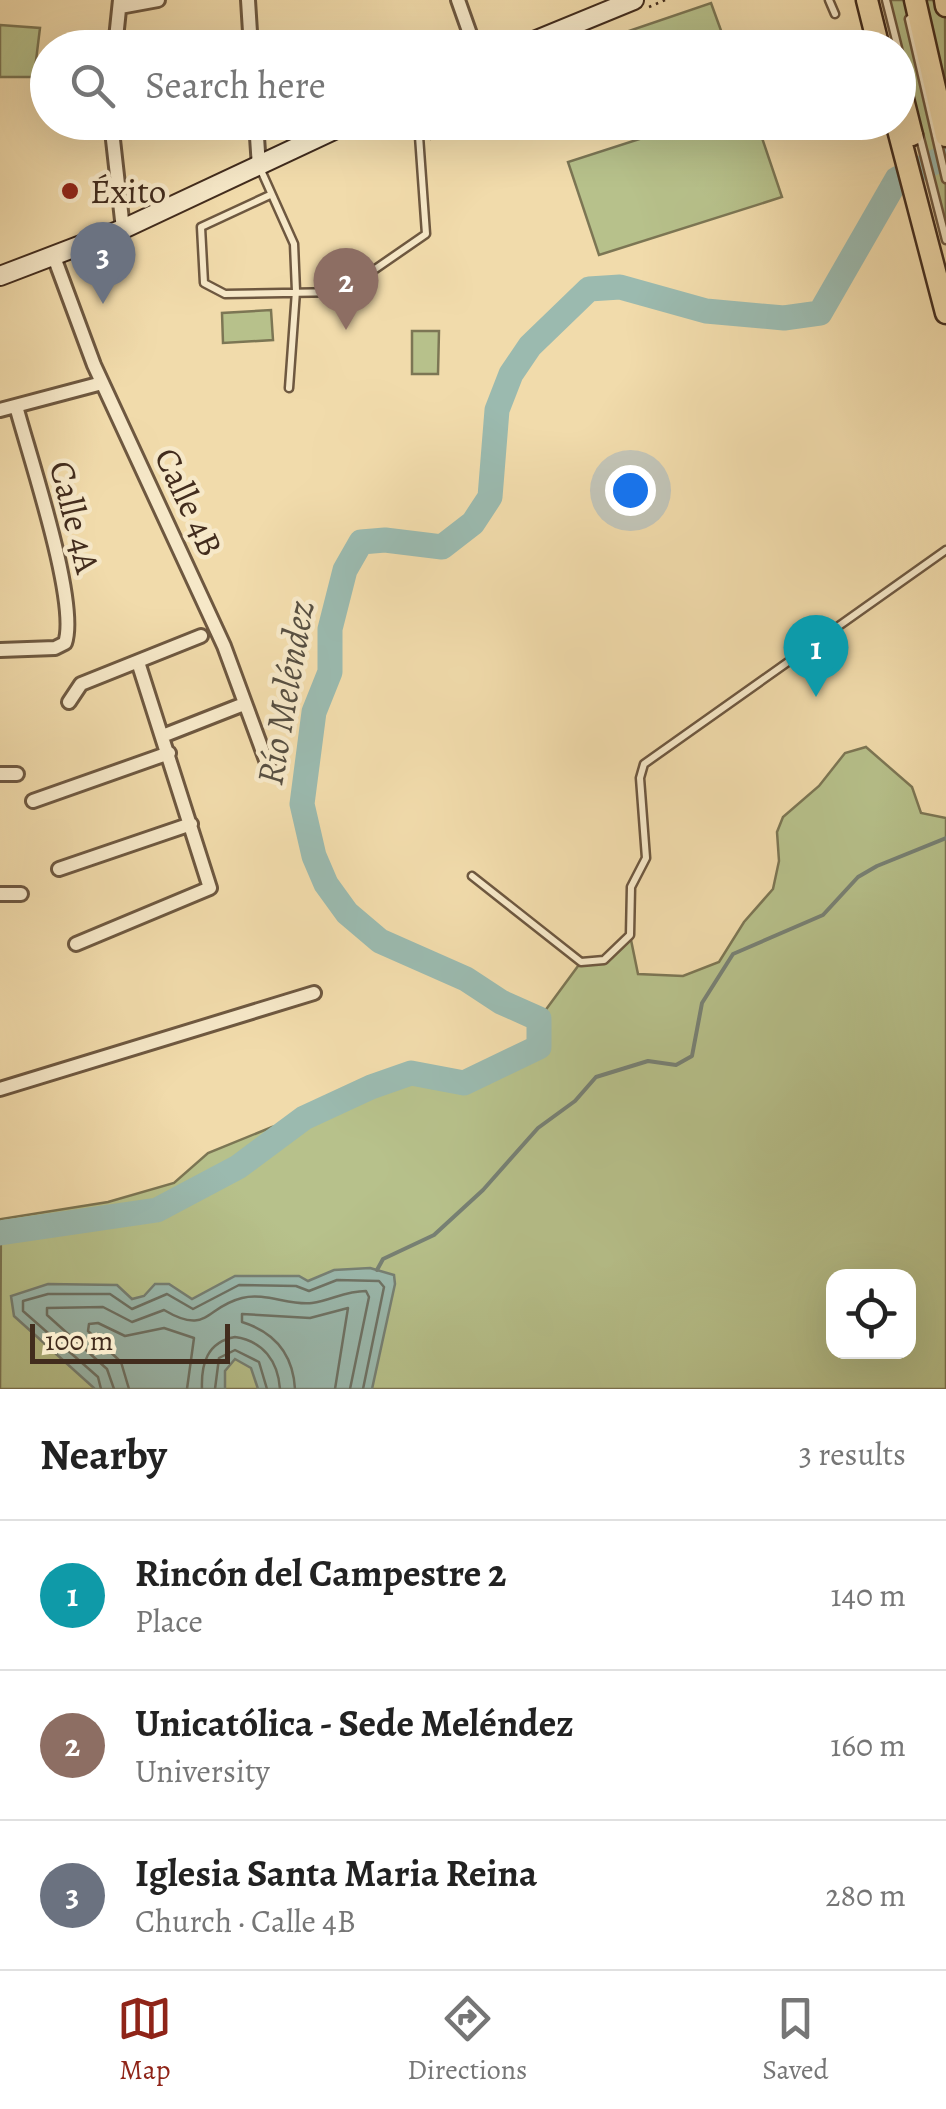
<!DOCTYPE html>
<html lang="en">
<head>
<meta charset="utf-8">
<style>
  body { margin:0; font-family:Alegreya,serif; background:#f2f2f2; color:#222 }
  .controls { position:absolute; right:30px; bottom:30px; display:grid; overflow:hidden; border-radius:20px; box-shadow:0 10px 40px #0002 }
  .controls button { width:90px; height:90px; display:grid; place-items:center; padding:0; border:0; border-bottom:2px solid #e0e0e0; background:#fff; color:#222; font:50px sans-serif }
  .scale { position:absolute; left:30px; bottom:25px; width:200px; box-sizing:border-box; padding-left:10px; border:5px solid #422c1d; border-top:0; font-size:28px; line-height:35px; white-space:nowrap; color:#422c1d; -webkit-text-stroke:8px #f6e8c8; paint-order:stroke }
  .you { position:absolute; left:630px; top:490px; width:35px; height:35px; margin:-25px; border:8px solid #fff; border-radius:50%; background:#1a73e8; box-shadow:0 0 0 15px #1a73e833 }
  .badge { display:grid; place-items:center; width:65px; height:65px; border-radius:50%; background:#8f2418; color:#fff; font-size:32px; font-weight:700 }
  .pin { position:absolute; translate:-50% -82px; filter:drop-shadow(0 2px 5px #0008) }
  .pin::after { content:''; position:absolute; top:52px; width:35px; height:30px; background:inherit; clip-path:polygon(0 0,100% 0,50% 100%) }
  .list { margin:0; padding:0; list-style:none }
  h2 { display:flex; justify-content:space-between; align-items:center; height:130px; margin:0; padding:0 40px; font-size:42px }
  h2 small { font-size:32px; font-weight:400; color:#767676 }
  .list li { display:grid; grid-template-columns:65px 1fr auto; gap:30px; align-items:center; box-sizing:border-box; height:150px; padding:0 40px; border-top:2px solid #e0e0e0 }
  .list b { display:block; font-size:38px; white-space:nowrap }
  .list p { margin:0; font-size:32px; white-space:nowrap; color:#767676 }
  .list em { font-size:32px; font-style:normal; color:#767676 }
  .icon { flex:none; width:55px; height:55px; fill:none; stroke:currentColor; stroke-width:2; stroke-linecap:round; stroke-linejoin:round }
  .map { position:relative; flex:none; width:946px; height:1389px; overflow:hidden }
  .search { position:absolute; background:#fff; box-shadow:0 10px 40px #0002; left:30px; right:30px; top:30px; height:110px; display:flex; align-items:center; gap:25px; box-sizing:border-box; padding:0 35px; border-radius:55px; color:#767676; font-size:38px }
  .sheet { height:580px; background:#fff }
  nav { display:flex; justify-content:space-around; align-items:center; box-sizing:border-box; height:140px; border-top:2px solid #e0e0e0; background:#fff; font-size:28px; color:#767676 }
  nav a { display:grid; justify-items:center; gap:5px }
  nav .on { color:#8f2418 }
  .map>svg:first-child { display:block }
  .green { fill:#b7c18b; stroke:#7c7654; stroke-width:2.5; fill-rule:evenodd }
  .water { fill:#9bbaaf; stroke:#778175; stroke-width:2.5 }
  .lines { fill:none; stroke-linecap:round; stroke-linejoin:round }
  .shore { stroke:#6e7366; stroke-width:2.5 }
  .stream { stroke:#778175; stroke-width:4 }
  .river { stroke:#9bbaaf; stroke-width:25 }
  .lane-casing { stroke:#6e5840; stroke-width:11 }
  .street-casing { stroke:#6e5840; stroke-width:18 }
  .secondary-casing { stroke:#422c1d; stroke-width:22 }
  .primary-casing { stroke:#422c1d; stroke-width:25 }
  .path { stroke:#422c1d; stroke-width:2.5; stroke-dasharray:2.5 5; stroke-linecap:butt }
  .lane { stroke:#f6e8c8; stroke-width:6 }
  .street { stroke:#f6e8c8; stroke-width:12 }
  .secondary { stroke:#f6e8c8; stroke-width:18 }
  .primary { stroke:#f1dbab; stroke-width:20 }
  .poi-dot { fill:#8f2418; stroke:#f6e8c8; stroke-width:4 }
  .labels { text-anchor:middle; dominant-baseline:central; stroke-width:9; stroke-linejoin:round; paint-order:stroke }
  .poi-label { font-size:35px; fill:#422c1d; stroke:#f6e8c8; text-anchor:start }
  .street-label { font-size:35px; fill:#422c1d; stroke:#f6e8c8 }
  .water-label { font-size:38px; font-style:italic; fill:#585042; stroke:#f6e8c8 }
</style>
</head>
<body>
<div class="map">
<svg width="946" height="1389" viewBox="0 0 946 1389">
  <rect width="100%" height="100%" fill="#f1dbab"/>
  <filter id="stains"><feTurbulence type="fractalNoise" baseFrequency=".002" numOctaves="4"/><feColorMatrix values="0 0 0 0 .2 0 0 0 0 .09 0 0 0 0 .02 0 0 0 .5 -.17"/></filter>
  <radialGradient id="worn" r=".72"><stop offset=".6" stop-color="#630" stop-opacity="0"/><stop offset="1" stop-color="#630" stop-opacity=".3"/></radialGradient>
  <path class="green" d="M886,0H945L946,240Z
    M711,3L727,47H622L617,35Z
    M0,25L40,28L34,77H0Z
    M689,123H757L782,197L599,255L568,162Z
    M271,310L273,340L223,343L222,313Z
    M412,331H439L438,374H412Z
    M866,747L912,787L921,813L946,818V1389H0L1,1219L108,1202L174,1183L208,1153L272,1127L299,1122L371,1087L411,1073L464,1082L539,1047V1019L581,962L604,960L630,935L638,974L683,976L719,962L744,922L773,889L779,861L777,832L783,817L819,786L845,753ZM834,1276H908V1352H834Z"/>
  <path class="water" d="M370,1268L394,1275L395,1284L372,1389H258L251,1368L235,1359L225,1371V1389H95L14,1316L11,1296L48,1284L117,1285L132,1299L144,1296L155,1284H169L192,1299L235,1276H299L308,1281L334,1270Z"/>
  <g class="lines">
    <path class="shore" d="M101,1389L98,1377L23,1311V1301L48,1294H110L132,1309L167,1294L193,1309L239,1285L296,1286L309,1291L337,1280L379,1281L384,1287L363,1389
      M114,1389L107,1369L47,1315V1308L103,1307L132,1322L164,1310C208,1336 205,1307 242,1298C265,1292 290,1306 312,1303C332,1300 345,1291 366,1291L369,1297L350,1389
      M129,1389L121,1362L88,1331L89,1324L98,1323L125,1336L164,1328L194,1338L187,1389
      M202,1389C201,1364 207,1342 235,1337C263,1341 278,1361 280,1389
      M215,1389L219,1358L235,1350L259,1362L267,1389
      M295,1389C293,1354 274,1332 242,1322V1314L310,1318L348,1308L335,1389"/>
    <path class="stream" d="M377,1270L383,1259L434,1235L483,1190L538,1128L575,1101L596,1077L648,1061L676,1065L692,1056L702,1003L733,954L823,915L858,877L877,866L946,838"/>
    <path class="river" d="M0,1233L157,1210L238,1167L304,1118L371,1087L411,1073L464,1083L539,1047V1019L501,1002L466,979L380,941L347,913L326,884L314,856L302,804L314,712L330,672V629L345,570L361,542L385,540L442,547L473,523L490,497L497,410L511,374L530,346L589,289L620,287L706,311L784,318L820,313L897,179L946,157"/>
    <g class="lane-casing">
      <path id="lane" d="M829,0L835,14
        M886,0L898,48
        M909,19L946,179
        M844,41L846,48
        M898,49L906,79
        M919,134L946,240
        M260,168L294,244L296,291L289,388
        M270,195L201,227L204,283L225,294L342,292L426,234L418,122
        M472,876L581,962L604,960L630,935L631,887L646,858L640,778L644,764L946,550"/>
    </g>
    <g class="street-casing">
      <path id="street" d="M248,0L251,48
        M458,0L475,48
        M120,7L158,0
        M115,48L120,0
        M111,122L123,229
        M256,122L259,167
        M54,257L94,365L224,646L270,771
        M0,410L102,383
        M0,650L55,648L65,643C79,603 29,455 16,406
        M69,702L81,684L201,636
        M165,735L244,704
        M0,774H17
        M33,801L169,753
        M59,869L191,824
        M0,894H21
        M76,944L210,888L138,662
        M0,1089L314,993"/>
    </g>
    <g class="secondary-casing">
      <path id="secondary" d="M517,48L634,0
        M0,276L123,229L351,122"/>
    </g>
    <g class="primary-casing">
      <path id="primary" d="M867,0L879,48
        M915,0L946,136
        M945,0L946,6
        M898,79L912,135
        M896,122L946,313"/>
    </g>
    <path class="path" d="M649,7L665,0
      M366,128L377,122
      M430,139L502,122"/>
    <use href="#lane" class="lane"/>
    <use href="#street" class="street"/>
    <use href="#secondary" class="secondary"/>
    <use href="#primary" class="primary"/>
  </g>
  <circle class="poi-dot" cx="70" cy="191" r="10"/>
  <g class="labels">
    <g class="poi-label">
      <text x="90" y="191">Éxito</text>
    </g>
    <g class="street-label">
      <text transform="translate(189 502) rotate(65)">Calle 4B</text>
      <text transform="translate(75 517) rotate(76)">Calle 4A</text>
    </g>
    <g class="water-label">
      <text transform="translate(285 693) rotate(-80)">Río Meléndez</text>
    </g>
  </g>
  <rect width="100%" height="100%" filter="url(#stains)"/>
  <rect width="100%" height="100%" fill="url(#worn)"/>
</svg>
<div class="controls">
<button><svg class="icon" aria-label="locate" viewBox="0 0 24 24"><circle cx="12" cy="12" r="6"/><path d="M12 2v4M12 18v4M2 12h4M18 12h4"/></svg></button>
</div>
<div class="scale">100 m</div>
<div class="you"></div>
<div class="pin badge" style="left:816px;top:697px;background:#0f9aa8">1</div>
<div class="pin badge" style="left:346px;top:330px;background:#8d6e63">2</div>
<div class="pin badge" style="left:103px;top:304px;background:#6b7280">3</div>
<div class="search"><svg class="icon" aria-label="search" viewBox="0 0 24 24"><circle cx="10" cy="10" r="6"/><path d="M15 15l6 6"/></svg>Search here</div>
</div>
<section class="sheet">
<h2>Nearby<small>3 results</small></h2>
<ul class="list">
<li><span class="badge" style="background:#0f9aa8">1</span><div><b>Rincón del Campestre 2</b><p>Place</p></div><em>140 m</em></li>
<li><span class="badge" style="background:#8d6e63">2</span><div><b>Unicatólica - Sede Meléndez</b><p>University</p></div><em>160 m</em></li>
<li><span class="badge" style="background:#6b7280">3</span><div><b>Iglesia Santa Maria Reina</b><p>Church · Calle 4B</p></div><em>280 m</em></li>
</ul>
</section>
<nav>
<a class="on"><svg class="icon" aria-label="map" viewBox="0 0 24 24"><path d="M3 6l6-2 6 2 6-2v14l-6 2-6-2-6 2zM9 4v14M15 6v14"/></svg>Map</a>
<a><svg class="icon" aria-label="directions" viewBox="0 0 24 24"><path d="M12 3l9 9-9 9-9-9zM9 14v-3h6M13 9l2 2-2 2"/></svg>Directions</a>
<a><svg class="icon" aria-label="saved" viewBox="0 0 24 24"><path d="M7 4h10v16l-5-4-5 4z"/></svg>Saved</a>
</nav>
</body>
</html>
